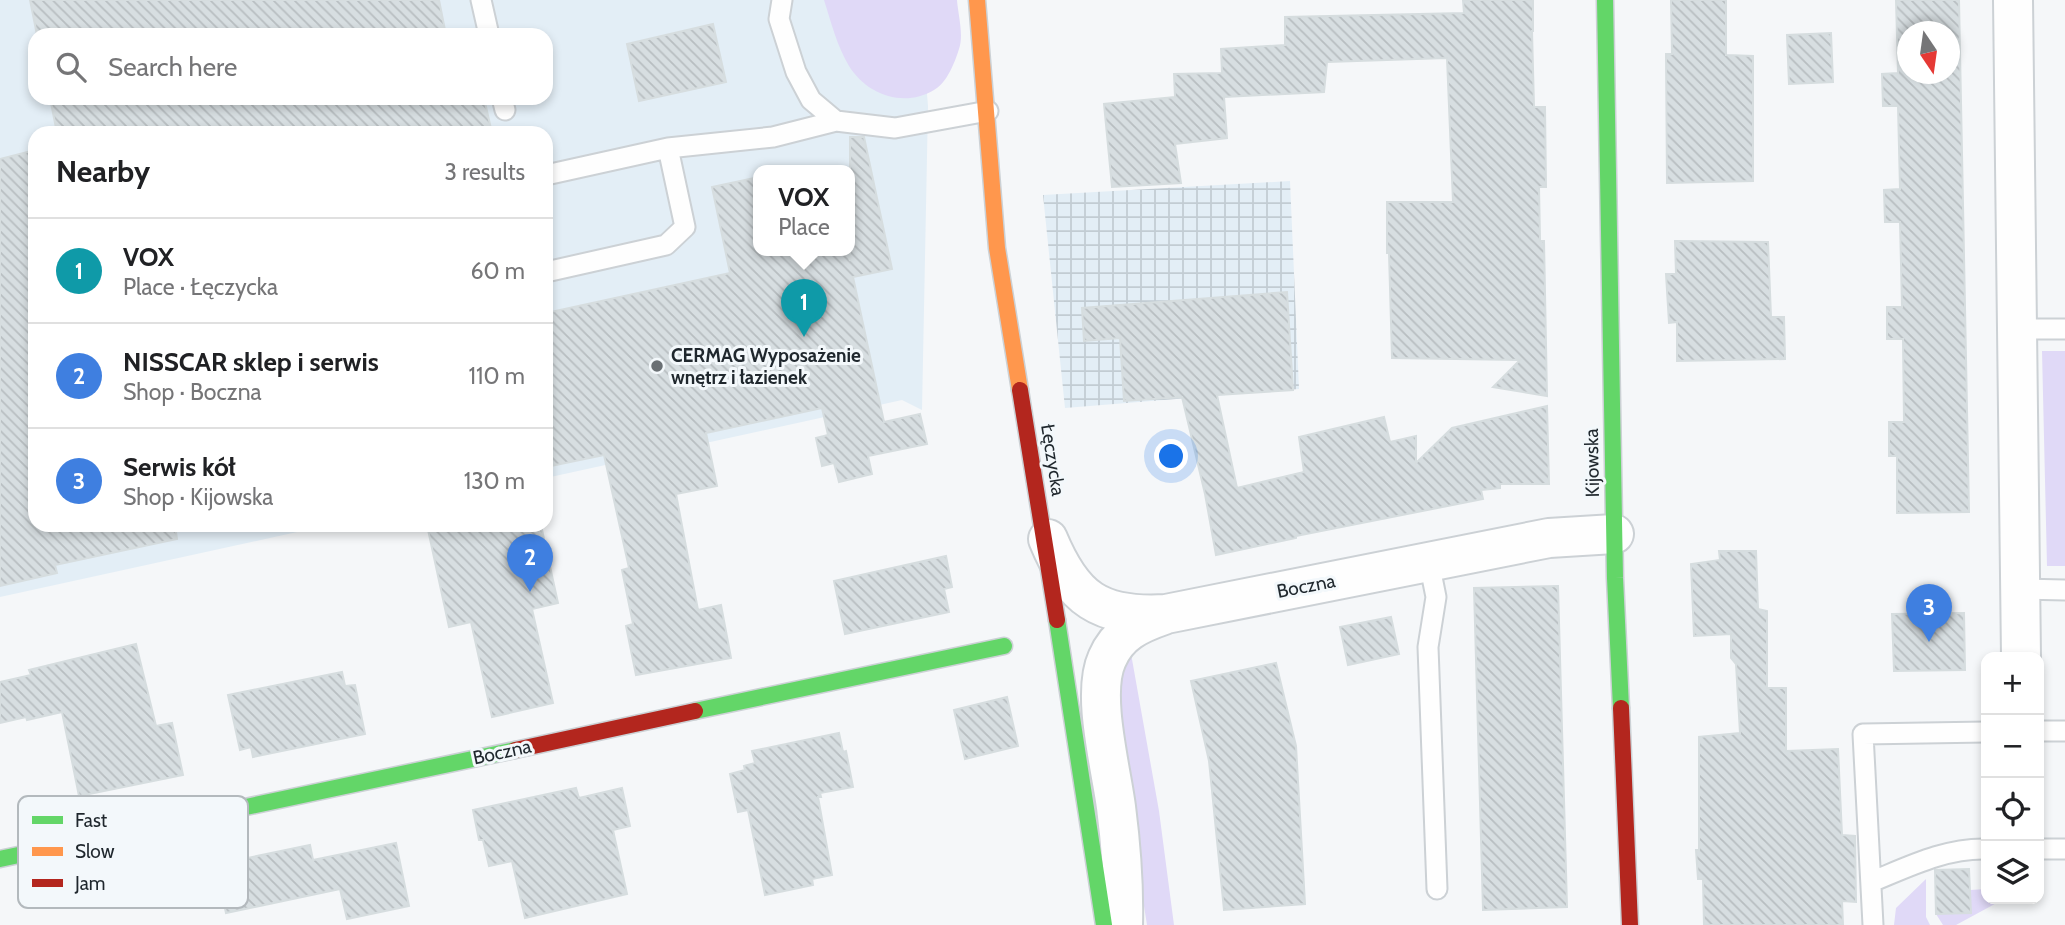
<!DOCTYPE html>
<html lang="en">
<head>
<meta charset="utf-8">
<style>
  body { margin:0; font-family:Cabin,sans-serif; background:#f6f6f6; color:#202124 }
  .controls { position:absolute; right:21px; bottom:21px; display:grid; overflow:hidden; border-radius:14px; box-shadow:0 4px 10px #0003 }
  .controls button { width:63px; height:63px; display:grid; place-items:center; padding:0; border:0; border-bottom:2px solid #e0e0e0; background:#fff; color:#202124; font:35px sans-serif }
  .compass { position:absolute; left:1897px; top:21px; width:63px; height:63px; border-radius:50%; background:#fff; box-shadow:0 4px 10px #0003; rotate:167deg }
  .you { position:absolute; left:1172px; top:457px; width:24px; height:24px; margin:-18px; border:5px solid #fff; border-radius:50%; background:#1a73e8; box-shadow:0 0 0 10px #1a73e833 }
  .badge { display:grid; place-items:center; width:46px; height:46px; border-radius:50%; background:#2563eb; color:#fff; font-size:23px; font-weight:700 }
  .pin { position:absolute; translate:-50% -58px; filter:drop-shadow(0 2px 4px #0008) }
  .pin::after { content:''; position:absolute; top:37px; width:24px; height:21px; background:inherit; clip-path:polygon(0 0,100% 0,50% 100%) }
  .popup { position:absolute; left:753px; top:165px; width:102px; height:91px; box-sizing:border-box; display:grid; place-content:center; border-radius:14px; background:#fff; filter:drop-shadow(0 2px 5px #0005); font-size:23px; white-space:nowrap; color:#757577 }
  .popup b { font-size:26px; color:#202124 }
  .popup::after { content:''; position:absolute; left:50%; top:100%; margin-left:-14px; border:14px solid transparent; border-top-color:#fff }
  .list { margin:0; padding:0; list-style:none }
  h2 { display:flex; justify-content:space-between; align-items:center; height:91px; margin:0; padding:0 28px; font-size:30px }
  h2 small { font-size:23px; font-weight:400; color:#757577 }
  .list li { display:grid; grid-template-columns:46px 1fr auto; gap:21px; align-items:center; box-sizing:border-box; height:105px; padding:0 28px; border-top:2px solid #e0e0e0 }
  .list b { display:block; font-size:26px; white-space:nowrap }
  .list p { margin:0; font-size:23px; white-space:nowrap; color:#757577 }
  .list em { font-size:23px; font-style:normal; color:#757577 }
  .icon { flex:none; width:38px; height:38px; fill:none; stroke:currentColor; stroke-width:2; stroke-linecap:round; stroke-linejoin:round }
  .map { position:relative; flex:none; width:2065px; height:925px; overflow:hidden }
  .search { position:absolute; background:#fff; box-shadow:0 4px 10px #0003; left:28px; top:28px; width:525px; height:77px; display:flex; align-items:center; gap:18px; box-sizing:border-box; padding:0 24px; border-radius:21px; color:#757577; font-size:26px }
  .panel { position:absolute; background:#fff; box-shadow:0 4px 10px #0003; left:28px; top:126px; width:525px; height:406px; border-radius:21px }
  .map>svg:first-child { display:block }
  .built { fill:#e3eef6; fill-rule:evenodd }
  .industrial { fill:url(#industrial-grid) }
  .green { fill:#e0d9f7 }
  .building { fill:url(#building-back-hatch); stroke:#d6dddf; stroke-width:2; fill-rule:evenodd }
  .lines { fill:none; stroke-linecap:round; stroke-linejoin:round }
  .lane-casing { stroke:#ccd1d5; stroke-width:23 }
  .street-casing { stroke:#ccd1d5; stroke-width:42 }
  .fast-casing { stroke:#ccd1d5; stroke-width:19 }
  .slow-casing { stroke:#ccd1d5; stroke-width:19 }
  .jam-casing { stroke:#ccd1d5; stroke-width:19 }
  .lane { stroke:#fefefe; stroke-width:19 }
  .street { stroke:#fefefe; stroke-width:38 }
  .fast { stroke:#63d668; stroke-width:16 }
  .slow { stroke:#ff974d; stroke-width:16 }
  .jam { stroke:#b3261e; stroke-width:16 }
  .poi-dot { fill:#6a7074; stroke:#f3f8fb; stroke-width:2.5 }
  .labels { text-anchor:middle; dominant-baseline:central; stroke-width:6; stroke-linejoin:round; paint-order:stroke }
  .poi-label { font-size:19px; font-weight:bold; fill:#1f272d; stroke:#f3f8fb; text-anchor:start }
  .street-label { font-size:19px; fill:#1f272d; stroke:#f3f8fb }
  .key { fill:#f3f8fb; stroke:#b3b9bd; stroke-width:2 }
  .key-label { font-size:19px; fill:#1f272d }
</style>
</head>
<body>
<div class="map">
<svg width="2065" height="925" viewBox="0 0 2065 925">
  <defs>
    <pattern id="industrial-grid" width="8" height="8" patternUnits="userSpaceOnUse" patternTransform="scale(1.75)"><rect width="8" height="8" fill="#e3eef6"/><path d="M0 4h8M4 0v8" fill="none" stroke="#c2ccd3"/></pattern>
    <pattern id="building-back-hatch" width="6" height="6" patternUnits="userSpaceOnUse" patternTransform="scale(1.75)"><rect width="6" height="6" fill="#d7dee1"/><path d="M-1 5l2 2M0 0l6 6M5-1l2 2" fill="none" stroke="#b8bec1"/></pattern>
  </defs>
  <rect width="100%" height="100%" fill="#f5f7f9"/>
  <path class="built" d="M0,0H919L928,106L922,410L902,400L546,478V133H35V525H329L0,597ZM35,35H546V98H35ZM758,171H850V251H758Z"/>
  <path class="industrial" d="M1290,181L1299,389L1065,408L1043,195Z"/>
  <path class="green" d="M824,0H957C958,14 964,35 959,49C955,62 947,83 934,90C904,108 867,95 849,66C837,46 831,22 824,0Z
    M2042,351H2065V566H2047Z
    M1130,648L1159,811L1174,925H1147L1120,755L1113,689Z
    M1926,879V917L1930,925H1894L1896,908Z
    M1986,889V899H2004L1956,925H1943L1936,914L1970,913V890Z"/>
  <path class="building" d="M30,0H439L446,35H37Z
    M1463,0H1533V31H1532L1534,107H1545L1546,187H1539L1540,241H1544L1547,396L1493,387L1520,360L1392,358L1389,253H1387V202H1453L1447,58L1327,62L1324,92L1224,97L1227,138L1175,144L1181,183L1112,187L1104,104L1175,97L1174,74L1222,73L1221,49L1285,45V17L1464,13Z
    M1671,0H1726V55L1753,56V181L1667,183L1666,54H1672Z
    M1896,0H1959L1969,512L1897,513V456H1889V422H1904L1903,339H1887V307H1902L1900,222H1885L1884,190L1900,189L1898,106H1883L1882,74L1898,73ZM1908,32H1950V74H1908Z
    M713,24L726,82L639,101L627,44Z
    M1831,33L1833,82L1789,84L1787,35Z
    M50,98H484L492,133H57Z
    M850,137H864L892,269L853,277L884,422L920,414L927,444L868,456L872,474L839,482L834,463L822,466L816,438L828,435L822,408L706,433L717,486L676,494L698,610L721,605L731,658L636,675L626,626L633,624L622,570L629,568L604,455L546,467V313L730,273L712,187L759,177V251H847L850,261Z
    M35,150V525H175L177,539L55,565L57,573L0,586V159Z
    M1675,241L1768,242L1771,317H1784L1785,359L1677,361V322L1669,323L1666,274H1676Z
    M1287,292L1293,390L1217,395L1237,488L1304,472L1299,437L1384,417L1390,442L1416,436V463L1452,428L1547,406L1549,484H1500V488L1481,490L1483,499L1296,536V538L1216,555L1205,494L1182,397L1124,401L1120,338L1084,341L1082,308Z
    M427,525H541L558,603L532,609L553,703L492,717L471,622L449,627Z
    M1719,551H1756L1758,609L1767,611V688H1786V751L1838,749L1842,835L1855,836L1856,902L1842,901L1843,925H1704L1703,879H1698L1696,850H1699V737L1740,733L1736,664L1731,658V634L1694,636L1691,564L1720,560Z
    M946,556L952,587L944,589L949,612L845,634L834,581Z
    M1558,586L1567,907L1483,910L1474,588Z
    M1964,613L1965,670L1894,671L1892,614Z
    M1391,617L1399,654L1348,665L1340,627Z
    M136,644L156,726L172,723L183,775L79,796L62,712L27,720L26,717L0,723V682L31,675L29,670Z
    M1276,663L1296,746L1305,904L1224,910L1209,761L1191,681Z
    M342,672L345,686L355,685L365,734L253,757L251,747L240,750L228,695Z
    M1007,697L1018,746L965,759L954,710Z
    M839,733L843,752L846,751L853,787L820,793L821,797H818L832,875L812,879L813,885L765,895L748,810L738,812L730,774L745,770L744,766L755,763L752,751Z
    M576,788L579,798L622,788L630,826L613,830L627,894L525,918L512,861L489,866L483,840H479L473,810Z
    M396,843L409,906L347,919L340,889L226,913L222,895L216,897L209,866L310,845L313,860Z
    M1969,869L1971,913L1936,914L1935,870Z"/>
  <g class="lines">
    <g class="lane-casing">
      <path id="lane" d="M481,0L489,35
        M782,0L779,19L796,72L811,100L836,121L895,128L988,111
        M502,98L505,110
        M546,175L668,148L773,137L836,121
        M546,272L666,245L685,227L668,148
        M2016,329H2065
        M1429,562L1436,597L1428,647L1437,889
        M2019,589L2065,590
        M2039,731H2065
        M2039,849H2065
        M1871,882C1908,867 1945,848 1986,849
        M1873,925L1863,734L1986,732"/>
    </g>
    <g class="street-casing">
      <path id="street" d="M2013,0L2021,657
        M1048,539C1073,599 1099,618 1166,614L1549,538L1614,534
        M1123,925C1124,886 1121,846 1116,807C1111,768 1091,694 1107,659C1118,633 1138,624 1164,615"/>
    </g>
    <g class="fast-casing">
      <path id="fast" d="M1605,0L1615,578L1621,708
        M1057,620L1104,925
        M695,711L1004,646
        M0,859L515,750"/>
    </g>
    <g class="slow-casing">
      <path id="slow" d="M977,0L997,248L1020,390"/>
    </g>
    <g class="jam-casing">
      <path id="jam" d="M1020,390L1057,620
        M1621,708L1630,925
        M515,750L695,711"/>
    </g>
    <use href="#lane" class="lane"/>
    <use href="#street" class="street"/>
    <use href="#fast" class="fast"/>
    <use href="#slow" class="slow"/>
    <use href="#jam" class="jam"/>
  </g>
  <circle class="poi-dot" cx="657" cy="366" r="7"/>
  <g class="labels">
    <g class="poi-label">
      <text x="671" y="355">CERMAG Wyposażenie<tspan x="671" dy="22">wnętrz i łazienek</tspan></text>
    </g>
    <g class="street-label">
      <text transform="translate(1053 460) rotate(81)">Łęczycka</text>
      <text transform="translate(1592 463) rotate(-91)">Kijowska</text>
      <text transform="translate(1306 586) rotate(-11)">Boczna</text>
      <text transform="translate(502 752) rotate(-12)">Boczna</text>
    </g>
  </g>
  <rect x="18" y="796" width="230" height="112" rx="10" class="key"/>
  <rect x="32" y="816" width="31" height="8" fill="#63d668"/>
  <rect x="32" y="847" width="31" height="9" fill="#ff974d"/>
  <rect x="32" y="879" width="31" height="8" fill="#b3261e"/>
  <g class="key-label">
    <text x="75" y="827">Fast</text>
    <text x="75" y="858">Slow</text>
    <text x="75" y="890">Jam</text>
  </g>
</svg>
<div class="controls">
<button>+</button>
<button>−</button>
<button><svg class="icon" aria-label="locate" viewBox="0 0 24 24"><circle cx="12" cy="12" r="6"/><path d="M12 2v4M12 18v4M2 12h4M18 12h4"/></svg></button>
<button><svg class="icon" aria-label="layers" viewBox="0 0 24 24"><path d="M12 4l9 5-9 5-9-5zM3 14l9 5 9-5"/></svg></button>
</div>
<svg class="compass" viewBox="-18 -18 36 36"><path d="M0-13l5 13h-10z" fill="#e53935"/><path d="M0 13l5-13h-10z" fill="#757577"/></svg>
<div class="you"></div>
<div class="pin badge" style="left:804px;top:337px;background:#0f9aa8">1</div>
<div class="popup"><b>VOX</b>Place</div>
<div class="pin badge" style="left:530px;top:592px;background:#3f7fe0">2</div>
<div class="pin badge" style="left:1929px;top:642px;background:#3f7fe0">3</div>
<div class="search"><svg class="icon" aria-label="search" viewBox="0 0 24 24"><circle cx="10" cy="10" r="6"/><path d="M15 15l6 6"/></svg>Search here</div>
<section class="panel">
<h2>Nearby<small>3 results</small></h2>
<ul class="list">
<li><span class="badge" style="background:#0f9aa8">1</span><div><b>VOX</b><p>Place · Łęczycka</p></div><em>60 m</em></li>
<li><span class="badge" style="background:#3f7fe0">2</span><div><b>NISSCAR sklep i serwis</b><p>Shop · Boczna</p></div><em>110 m</em></li>
<li><span class="badge" style="background:#3f7fe0">3</span><div><b>Serwis kół</b><p>Shop · Kijowska</p></div><em>130 m</em></li>
</ul>
</section>
</div>
</body>
</html>
